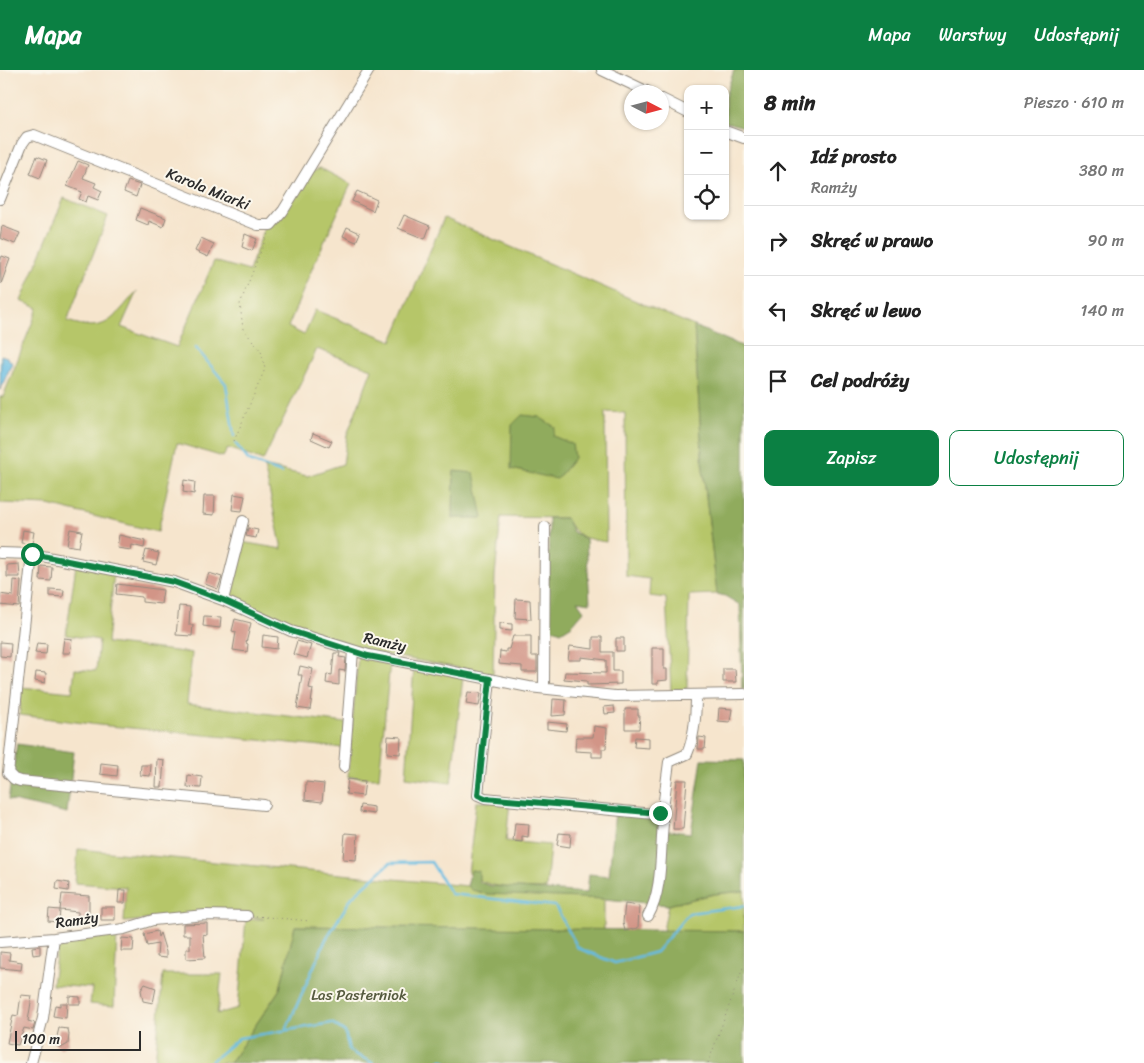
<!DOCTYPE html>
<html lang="pl">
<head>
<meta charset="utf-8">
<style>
  body { margin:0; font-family:Sriracha,sans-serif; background:#f6f6f6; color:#222 }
  .controls { position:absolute; right:15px; top:15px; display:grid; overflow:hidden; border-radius:10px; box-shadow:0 1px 4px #0004 }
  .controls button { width:45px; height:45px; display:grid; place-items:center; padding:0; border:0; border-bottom:1px solid #e0e0e0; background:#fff; color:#222; font:25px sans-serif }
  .compass { position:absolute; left:624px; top:15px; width:45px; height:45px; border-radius:50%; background:#fff; box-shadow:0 1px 4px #0004; rotate:96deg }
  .scale { position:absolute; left:15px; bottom:12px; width:126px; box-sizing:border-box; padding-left:5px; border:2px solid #2b2b2b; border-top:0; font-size:14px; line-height:18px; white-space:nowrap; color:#2b2b2b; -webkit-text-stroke:4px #fbf7ec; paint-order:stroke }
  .stop { position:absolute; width:15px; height:15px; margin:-11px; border:4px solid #0b8043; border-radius:50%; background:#fff }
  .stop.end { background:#0b8043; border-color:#fff; box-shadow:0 1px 5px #0008 }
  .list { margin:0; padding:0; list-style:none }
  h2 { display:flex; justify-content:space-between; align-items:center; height:65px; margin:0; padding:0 20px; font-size:21px }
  h2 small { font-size:16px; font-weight:400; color:#767676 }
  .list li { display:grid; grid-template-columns:32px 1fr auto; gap:15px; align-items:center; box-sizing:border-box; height:70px; padding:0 20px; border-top:1px solid #e0e0e0 }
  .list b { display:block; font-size:19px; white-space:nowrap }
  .list p { margin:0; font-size:16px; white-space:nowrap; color:#767676 }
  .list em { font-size:16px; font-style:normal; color:#767676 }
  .actions { display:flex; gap:10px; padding:15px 20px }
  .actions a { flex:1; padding:11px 0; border:1px solid #0b8043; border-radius:10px; text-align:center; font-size:18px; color:#0b8043 }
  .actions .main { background:#0b8043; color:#fff }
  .icon { flex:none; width:28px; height:28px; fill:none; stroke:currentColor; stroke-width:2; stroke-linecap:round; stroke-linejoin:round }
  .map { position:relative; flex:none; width:744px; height:993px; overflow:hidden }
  header { display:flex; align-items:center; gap:30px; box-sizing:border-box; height:70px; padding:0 25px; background:#0b8043; color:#fff }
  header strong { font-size:24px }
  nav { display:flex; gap:28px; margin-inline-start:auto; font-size:18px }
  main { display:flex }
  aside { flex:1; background:#fff }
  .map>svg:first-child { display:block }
  .green { fill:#b6c669; stroke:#70784a; fill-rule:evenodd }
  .forest { fill:#90ab5d; stroke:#5e6b44 }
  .water { fill:#65bce2; stroke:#487486 }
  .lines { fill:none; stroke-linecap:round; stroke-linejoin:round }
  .stream { stroke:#65bce2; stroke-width:2.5 }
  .building { fill:#d29587 }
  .minor-casing { stroke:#90887c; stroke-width:12 }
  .path { stroke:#90887c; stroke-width:1; stroke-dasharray:1 4; stroke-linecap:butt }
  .minor { stroke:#fff; stroke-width:10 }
  .route { stroke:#0b8043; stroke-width:6 }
  .labels { text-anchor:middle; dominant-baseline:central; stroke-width:4; stroke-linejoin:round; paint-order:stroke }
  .street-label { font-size:15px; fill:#2b2b2b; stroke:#fbf7ec }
  .park-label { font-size:15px; fill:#555a3e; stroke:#fbf7ec }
</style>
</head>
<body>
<header>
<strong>Mapa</strong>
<nav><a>Mapa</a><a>Warstwy</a><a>Udostępnij</a></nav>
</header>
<main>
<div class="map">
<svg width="744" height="993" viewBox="0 0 744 993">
  <rect width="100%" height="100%" fill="#fbf7ec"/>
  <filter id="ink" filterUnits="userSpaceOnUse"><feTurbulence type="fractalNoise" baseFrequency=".02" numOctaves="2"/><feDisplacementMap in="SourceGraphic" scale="10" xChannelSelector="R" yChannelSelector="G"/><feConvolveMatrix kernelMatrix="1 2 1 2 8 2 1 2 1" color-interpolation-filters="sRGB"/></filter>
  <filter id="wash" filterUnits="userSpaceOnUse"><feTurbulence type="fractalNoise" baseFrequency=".0096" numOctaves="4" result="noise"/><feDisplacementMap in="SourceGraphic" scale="20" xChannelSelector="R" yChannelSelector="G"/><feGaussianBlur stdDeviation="1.12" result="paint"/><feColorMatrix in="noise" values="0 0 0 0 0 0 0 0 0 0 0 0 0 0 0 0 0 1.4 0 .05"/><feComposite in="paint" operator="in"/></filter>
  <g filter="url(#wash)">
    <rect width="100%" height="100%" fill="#f6e5cd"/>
    <path class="green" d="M320,98L351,114L314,194L288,257L304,265L315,240L392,271L444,148L694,256L703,399L717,524L689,525L687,619L671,620L666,528L649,526L650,509L626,506L625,343L605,342L606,472C584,468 576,468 566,448L501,447L495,505L493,604L370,582L227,528L241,472L282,479L264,396L307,406L343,394L347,365L372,299L317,279L263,391L228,378L223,387L177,373L158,462L49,435L0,433V327H3L38,238L21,231L64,128L108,146L67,251C107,264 111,250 137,221L121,257L177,277L214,191L249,201L264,159L312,101ZM454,402L483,448H453Z
      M76,495L114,503L107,573L192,583L187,634L347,653L343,678L99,655L20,645L21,617L72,622L75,599L96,601L99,570L66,565Z
      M358,585L390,592L379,708L348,707Z
      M414,597L463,607L451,713L406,707Z
      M510,731L506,771L550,775L546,819C519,818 491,820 468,804L476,732Z
      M78,779L604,829V860L295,856L280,919L230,993H155L163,904H222L217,944L238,938L246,849H264L232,842L124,852L126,817L75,813Z
      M744,821V861H663L668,835L714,824Z
      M117,863L114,936L90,934L92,918L52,915L58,872Z"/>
    <path class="forest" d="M734,0H744V57L725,52V26Z
      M694,256L744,277V619H742L740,535L725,526L717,524L703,399Z
      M522,345L539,347L555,357L553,366L572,374L574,388L557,409L511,399L512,355Z
      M454,401L474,403L483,448H453Z
      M549,448H566L573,462L586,469L590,533L577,531L584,541L572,555L561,562L548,557Z
      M17,674L74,682L67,743L8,730Z
      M702,689L744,690V821L714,824L668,835L604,829L487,824L472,820L467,816L471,800L479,801V812L491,816L587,823L589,804L609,806L615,741L659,746L658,760L691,763Z
      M295,856L744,861V993H230L280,919Z"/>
    <path class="water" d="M1,285L7,287L12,293L0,320Z"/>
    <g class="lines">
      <path class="stream" d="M196,278L226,314L234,366
        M235,373L249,391L282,403
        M286,960L326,869L352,827L390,793L431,792L451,824L555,836L578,878L615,893L656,882L689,843L744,836
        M209,993L239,968L332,953L345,962L349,981L373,993
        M434,993L443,990L447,993"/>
    </g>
    <g id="blocks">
      <path class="building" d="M37,86L47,90L40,108L30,104Z
        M78,91L88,95L83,108L96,113L94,117L102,121L98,130L88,126L86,132L79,129L82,122L67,116Z
        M128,111L140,115L136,127L124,122Z
        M357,121L377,130L373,141L352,131Z
        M140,138L166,148L163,157L149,151L148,155L136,150Z
        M404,145L430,156L425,169L398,158Z
        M2,156L20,163L15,174L0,168Z
        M347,157L360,163L356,172L343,166Z
        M245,164L257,169L252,181L242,177Z
        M201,168L214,174L208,187L195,181Z
        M2,186L10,189L1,214L0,192Z
        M313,363L332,371L329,377L311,369Z
        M184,410L195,412L194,424L183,422Z
        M234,424L245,426L242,441L232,440Z
        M204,426H215L214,445L203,444Z
        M248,458L258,460L256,468L246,466Z
        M70,459L82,461L79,477L67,475Z
        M23,460L34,462L32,474L21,473Z
        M119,465L145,471L144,478L132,475L131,480L117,478Z
        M146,480L159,483L156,495L143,492Z
        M19,494L20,507H7V495Z
        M41,496L52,497L51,511L40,510Z
        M209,503L222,507L218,519L205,514Z
        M14,510L21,511L19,537L0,535V524L13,526Z
        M117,514L163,520L161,534L142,532V527L116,524Z
        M50,519L64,520L63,527L50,526Z
        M516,529L530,530L531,549L515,548Z
        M179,536L190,537L189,555H193L192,566L176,565Z
        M204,546L221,547L220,558L203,556Z
        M235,549L251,553L246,573L248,574L247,582L233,580L236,562L232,561Z
        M500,553L512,554V561L500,560Z
        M263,565L278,567L277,579L262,577Z
        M513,566H531V586H537V602H522V596L499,594L500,581L506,582V579H509Z
        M593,567H602V582H613V601H621V614L587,615V611L564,609L565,602L606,603V590L581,587V590H568L570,576L593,579Z
        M64,568L72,569L70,583H62Z
        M616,568H624V581H616Z
        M297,571L311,575L307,588L293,584Z
        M0,572L11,573L10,587L0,586Z
        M37,573L47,574L46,584L35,583Z
        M652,578H664V599H667V610L658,611V614H652Z
        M334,583H340L339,587L346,588L345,601L339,600V615L326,613L327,604L332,605Z
        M300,596L313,599L309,618L313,619L310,640L297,638L302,605H298Z
        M723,599H735L736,612H723Z
        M36,602L46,603L45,613L35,611Z
        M468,622L481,623L479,636L466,634Z
        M553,629L566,630L565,645L552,646Z
        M614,636L615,643L605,644L604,637Z
        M719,638L732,639L730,652L718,651Z
        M625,639H638V646H640L639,659H625Z
        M547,652L567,654L566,661L547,659Z
        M594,656L607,658L606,679H602V687H592V682L575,681L576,667H593Z
        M388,666L401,667L400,684L387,683Z
        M635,667L649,668V678L634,677Z
        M699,667L706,668L705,679H698Z
        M157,689L164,690L162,717H156Z
        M101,693L118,695L117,706L100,704Z
        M141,695H151L150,706L140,705Z
        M188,705L202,707L201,718L187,717Z
        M348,709L365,711L363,726L346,724Z
        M677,710H687L683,759H673Z
        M306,712L324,714L322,732L305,730Z
        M360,735L374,737V744L359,742Z
        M515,753L529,754L528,767L522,766V772L513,771Z
        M345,763L358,764L356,790L343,789Z
        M559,763L571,764L570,777L557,775Z
        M57,811L69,813L68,821L56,819Z
        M119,820H126L125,833H118Z
        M62,824L89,826V853H78V842L60,840Z
        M625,834L639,836L638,858L625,861L623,852Z
        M101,837H115V850H101Z
        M49,839L60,840L59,852L48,851Z
        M207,853V865L203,864L205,888L186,889V879H190V865H183V854Z
        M157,861L158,867L160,863L166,882V888L157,887L158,874L147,876L144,864Z
        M122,868L134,869L133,881H121Z
        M40,876V884L33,885L32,877Z
        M0,882L10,883L9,890L22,892L21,900L0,898Z
        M145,914L156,918L153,933L143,931L141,920Z
        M21,925L32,926L28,951L35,953L33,960L24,958L18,975L7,973L13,945L18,946Z
        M69,926L80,927V934H69Z
        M60,933H67L66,948L53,946L55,935L60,936Z
        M59,958L68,959L69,964L68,974L61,978L55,975Z"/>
    </g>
  </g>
  <g filter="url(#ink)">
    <use href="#blocks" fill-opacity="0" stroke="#90887c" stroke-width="1"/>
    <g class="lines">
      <g class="minor-casing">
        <path id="minor" d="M602,0L648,22
          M662,29L688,42
          M725,61L744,68
          M0,129L22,74L27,67L34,65L258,155H271L283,141L369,0
          M0,483L32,484L174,512L223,530L291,561L369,585L529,617L615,626L744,624
          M32,484L8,703L14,709L20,711L264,735
          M223,530L243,451
          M490,609L478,725L485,728L654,744L659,743L663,738L669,692L687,684C695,666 696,644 696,625
          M544,618L545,457
          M344,697L353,581
          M648,846C663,820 660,782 663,754L659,743
          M0,872L54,868L124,859L153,850L205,845L247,846
          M31,993L43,948L54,868"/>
      </g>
      <path class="path" d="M234,371L265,299L261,281L243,259L240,234L268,163
        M256,846L310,851
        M708,993L744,895"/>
      <use href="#minor" class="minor"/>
    </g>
  </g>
  <g class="lines" filter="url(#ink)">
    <path class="route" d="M32,484L174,512L223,530L291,561L368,586L490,609L478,725L485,728L660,743"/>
  </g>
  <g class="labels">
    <g class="street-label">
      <text transform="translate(208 119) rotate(22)">Karola Miarki</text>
      <text transform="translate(385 572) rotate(13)">Ramży</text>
      <text transform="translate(77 850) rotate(-8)">Ramży</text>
    </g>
    <g class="park-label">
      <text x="359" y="925">Las Pasterniok</text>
    </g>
  </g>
</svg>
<div class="controls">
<button>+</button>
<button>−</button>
<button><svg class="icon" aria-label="locate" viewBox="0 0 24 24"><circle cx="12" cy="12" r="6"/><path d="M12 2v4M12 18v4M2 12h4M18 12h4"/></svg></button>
</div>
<svg class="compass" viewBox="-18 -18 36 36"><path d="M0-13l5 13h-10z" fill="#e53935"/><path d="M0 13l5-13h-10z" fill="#767676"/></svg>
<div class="scale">100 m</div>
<div class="stop" style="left:32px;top:484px"></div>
<div class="stop end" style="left:660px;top:743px"></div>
</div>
<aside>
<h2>8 min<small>Pieszo · 610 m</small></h2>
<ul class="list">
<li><svg class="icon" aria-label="ahead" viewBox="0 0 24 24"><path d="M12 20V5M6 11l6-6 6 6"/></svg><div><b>Idź prosto</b><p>Ramży</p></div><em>380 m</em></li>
<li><svg class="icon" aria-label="right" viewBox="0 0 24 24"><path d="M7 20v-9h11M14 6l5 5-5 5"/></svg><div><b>Skręć w prawo</b></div><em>90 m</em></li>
<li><svg class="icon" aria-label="left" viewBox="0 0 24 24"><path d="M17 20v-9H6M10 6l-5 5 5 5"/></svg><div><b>Skręć w lewo</b></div><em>140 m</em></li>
<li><svg class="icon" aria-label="arrive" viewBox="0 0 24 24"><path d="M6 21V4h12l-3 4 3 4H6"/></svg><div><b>Cel podróży</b></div></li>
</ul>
<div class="actions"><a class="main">Zapisz</a><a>Udostępnij</a></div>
</aside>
</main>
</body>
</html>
